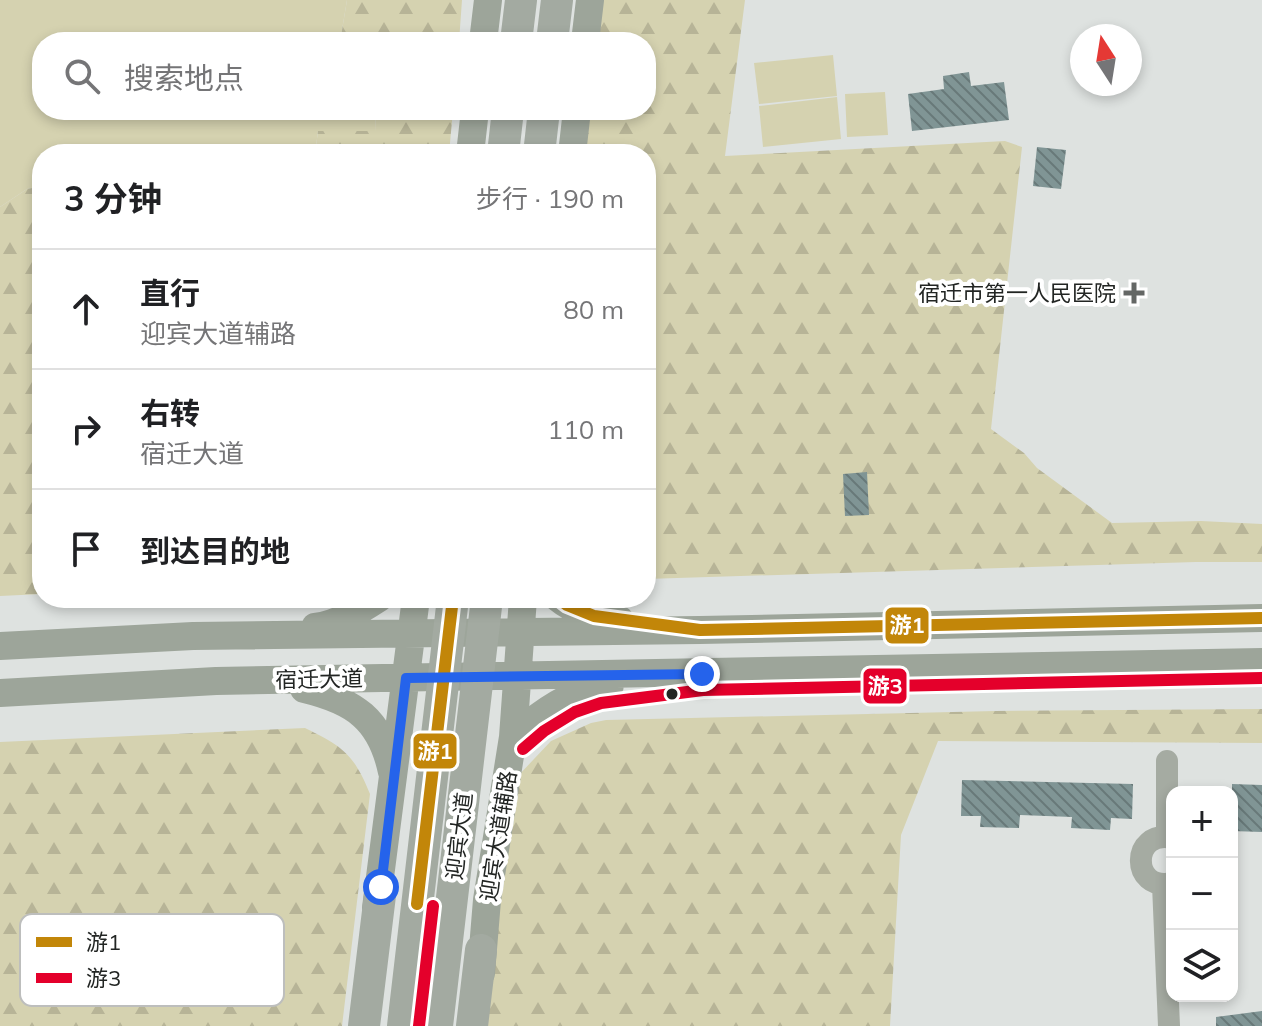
<!DOCTYPE html>
<html lang="zh">
<head>
<meta charset="utf-8">
<style>
  body { margin:0; font-family:Mulish,"Noto Sans SC",sans-serif; background:#f6f6f6; color:#202124 }
  .controls { position:absolute; right:24px; bottom:24px; display:grid; overflow:hidden; border-radius:16px; box-shadow:0 4px 12px #0003 }
  .controls button { width:72px; height:72px; display:grid; place-items:center; padding:0; border:0; border-bottom:2px solid #e0e0e0; background:#fff; color:#202124; font:40px sans-serif }
  .compass { position:absolute; left:1070px; top:24px; width:72px; height:72px; border-radius:50%; background:#fff; box-shadow:0 4px 12px #0003; rotate:348deg }
  .stop { position:absolute; width:24px; height:24px; margin:-18px; border:6px solid #2563eb; border-radius:50%; background:#fff }
  .stop.end { background:#2563eb; border-color:#fff; box-shadow:0 2px 8px #0008 }
  .list { margin:0; padding:0; list-style:none }
  h2 { display:flex; justify-content:space-between; align-items:center; height:104px; margin:0; padding:0 32px; font-size:34px }
  h2 small { font-size:26px; font-weight:400; color:#757577 }
  .list li { display:grid; grid-template-columns:52px 1fr auto; gap:24px; align-items:center; box-sizing:border-box; height:120px; padding:0 32px; border-top:2px solid #e0e0e0 }
  .list b { display:block; font-size:30px; white-space:nowrap }
  .list p { margin:0; font-size:26px; white-space:nowrap; color:#757577 }
  .list em { font-size:26px; font-style:normal; color:#757577 }
  .icon { flex:none; width:44px; height:44px; fill:none; stroke:currentColor; stroke-width:2; stroke-linecap:round; stroke-linejoin:round }
  .map { position:relative; flex:none; width:1262px; height:1026px; overflow:hidden }
  .search { position:absolute; background:#fff; box-shadow:0 4px 12px #0003; left:32px; top:32px; width:624px; height:88px; display:flex; align-items:center; gap:20px; box-sizing:border-box; padding:0 28px; border-radius:32px; color:#757577; font-size:30px }
  .panel { position:absolute; background:#fff; box-shadow:0 4px 12px #0003; left:32px; top:144px; width:624px; height:464px; border-radius:32px }
  .map>svg:first-child { display:block }
  .grass { fill:#d5d2b0 }
  .forest { fill:url(#forest-firs) }
  .building { fill:url(#building-back-hatch) }
  .lines { fill:none; stroke-linecap:round; stroke-linejoin:round }
  .minor { stroke:#a5aba2; stroke-width:22 }
  .major { stroke:#9da59a; stroke-width:28 }
  .highway { stroke:#a3aaa1; stroke-width:32 }
  .bus-1-casing { stroke:#fff; stroke-width:18 }
  .bus-2-casing { stroke:#fff; stroke-width:18 }
  .bus-1 { stroke:#c28609; stroke-width:12 }
  .bus-2 { stroke:#e4002b; stroke-width:12 }
  .route { stroke:#2563eb; stroke-width:10 }
  .poi-dot { fill:#646765; stroke:#fff; stroke-width:3 }
  .bus-dot { fill:#222523; stroke:#fff; stroke-width:3 }
  .labels { text-anchor:middle; dominant-baseline:central; stroke-width:8; stroke-linejoin:round; paint-order:stroke }
  .poi-label { font-size:22px; fill:#222523; stroke:#fff; text-anchor:end }
  .street-label { font-size:22px; fill:#222523; stroke:#fff }
  .key { fill:#fff; stroke:#bdbebd; stroke-width:2 }
  .key-label { font-size:22px; fill:#222523 }
  .line-badge { stroke:#fff; stroke-width:3 }
  .badge-label { font-size:22px; text-anchor:middle; font-weight:bold; fill:#fff }
</style>
</head>
<body>
<div class="map">
<svg width="1262" height="1026" viewBox="0 0 1262 1026">
  <defs>
    <pattern id="forest-firs" width="22" height="20" patternUnits="userSpaceOnUse" patternTransform="scale(2)"><rect width="22" height="20" fill="#d5d2b0"/><path d="M5 1l3.5 6h-7zM16 11l3.5 6h-7z" fill="#b7b497"/></pattern>
    <pattern id="building-back-hatch" width="6" height="6" patternUnits="userSpaceOnUse" patternTransform="scale(2)"><rect width="6" height="6" fill="#809595"/><path d="M-1 5l2 2M0 0l6 6M5-1l2 2" fill="none" stroke="#687979"/></pattern>
  </defs>
  <rect width="100%" height="100%" fill="#dee2e0"/>
  <path class="grass" d="M0,0H347L340,42H42V110H375L376,131H318L315,154H42V186L27,189L0,207Z
    M833,55L837,96L759,104L754,63Z
    M885,92L888,135L847,137L845,94Z
    M837,97L841,139L763,147L759,106Z"/>
  <path class="forest" d="M347,0H462L459,42H340Z
    M588,0H745L725,156L1005,141L1022,147L991,429L1024,453L1037,468L1112,523L1201,521L1262,524V562H1196L646,579V154H570L575,110H646V42H583Z
    M375,110H453L449,154H315L318,131H376Z
    M42,186V594L0,596V207L27,189Z
    M1262,709V743L938,741L901,835L890,1026H479L517,777L551,741L591,723L606,720L995,711Z
    M305,728C342,746 354,754 370,794L342,1026H0V742Z"/>
  <path class="building" d="M969,72L971,86L1004,82L1009,120L912,131L908,94L944,89L943,76Z
    M1037,147L1066,150L1061,189L1033,186Z
    M867,472L869,515L845,516L843,474Z
    M962,780L1133,784L1132,819L1111,818L1110,830L1071,828L1072,817L1020,815L1019,828L980,827L981,816H961Z
    M1232,784L1262,785V832L1232,831Z
    M1262,1011V1026H1216V1017Z"/>
  <g class="lines">
    <path class="minor" d="M1167,837V761
      M1172,838C1131,829 1130,892 1172,883
      M1163,885L1169,1026"/>
    <path class="major" d="M483,42L488,0
      M585,42L590,0
      M470,154L475,110
      M572,154L577,110
      M558,598C576,613 597,617 620,620
      M315,627C338,624 359,611 379,598
      M0,646L193,636L700,630L1262,618
      M304,689C354,701 381,719 392,772
      M0,693L216,681L1262,662
      M513,737C541,713 572,690 610,685
      M376,908L416,598
      M481,973L487,900L513,737L523,598"/>
    <path class="highway" d="M516,42L521,0
      M552,42L557,0
      M503,154L508,110
      M539,154L544,110
      M364,1026L381,887
      M403,1026L453,598
      M437,1026L487,598
      M472,1026L481,950"/>
    <g class="bus-1-casing">
      <path id="bus-1" d="M558,598L567,605L594,616L700,630L1262,618
        M417,904L453,598"/>
    </g>
    <g class="bus-2-casing">
      <path id="bus-2" d="M523,749L544,731L575,712L601,703L703,690L1262,678
        M419,1026L433,906"/>
    </g>
    <use href="#bus-1" class="bus-1"/>
    <use href="#bus-2" class="bus-2"/>
  </g>
  <g class="lines">
    <path class="route" d="M381,887L406,678L702,674"/>
  </g>
  <path class="poi-dot" d="M1130 281h8v8h8v8h-8v8h-8v-8h-8v-8h8z"/>
  <circle class="bus-dot" cx="672" cy="694" r="7"/>
  <g class="labels">
    <g class="poi-label">
      <text x="1116" y="293">宿迁市第一人民医院</text>
    </g>
    <g class="street-label">
      <text transform="translate(319 679) rotate(-1)">宿迁大道</text>
      <text transform="translate(459 836) rotate(-83)">迎宾大道</text>
      <text transform="translate(498 836) rotate(-81)">迎宾大道辅路</text>
    </g>
  </g>
  <rect x="20" y="914" width="264" height="92" rx="12" class="key"/>
  <rect x="36" y="937" width="36" height="10" fill="#c28609"/>
  <rect x="36" y="973" width="36" height="10" fill="#e4002b"/>
  <g class="key-label">
    <text x="86" y="950">游1</text>
    <text x="86" y="986">游3</text>
  </g>
  <g class="line-badge">
    <rect x="884" y="606" width="46" height="39" rx="8" fill="#c28609"/>
    <rect x="862" y="667" width="46" height="38" rx="8" fill="#e4002b"/>
    <rect x="412" y="732" width="46" height="38" rx="8" fill="#c28609"/>
  </g>
  <g class="badge-label">
    <text x="907" y="633">游1</text>
    <text x="885" y="694">游3</text>
    <text x="435" y="759">游1</text>
  </g>
</svg>
<div class="controls">
<button>+</button>
<button>−</button>
<button><svg class="icon" aria-label="layers" viewBox="0 0 24 24"><path d="M12 4l9 5-9 5-9-5zM3 14l9 5 9-5"/></svg></button>
</div>
<svg class="compass" viewBox="-18 -18 36 36"><path d="M0-13l5 13h-10z" fill="#e53935"/><path d="M0 13l5-13h-10z" fill="#757577"/></svg>
<div class="stop" style="left:381px;top:887px"></div>
<div class="stop end" style="left:702px;top:674px"></div>
<div class="search"><svg class="icon" aria-label="search" viewBox="0 0 24 24"><circle cx="10" cy="10" r="6"/><path d="M15 15l6 6"/></svg>搜索地点</div>
<section class="panel">
<h2>3 分钟<small>步行 · 190 m</small></h2>
<ul class="list">
<li><svg class="icon" aria-label="ahead" viewBox="0 0 24 24"><path d="M12 20V5M6 11l6-6 6 6"/></svg><div><b>直行</b><p>迎宾大道辅路</p></div><em>80 m</em></li>
<li><svg class="icon" aria-label="right" viewBox="0 0 24 24"><path d="M7 20v-9h11M14 6l5 5-5 5"/></svg><div><b>右转</b><p>宿迁大道</p></div><em>110 m</em></li>
<li><svg class="icon" aria-label="arrive" viewBox="0 0 24 24"><path d="M6 21V4h12l-3 4 3 4H6"/></svg><div><b>到达目的地</b></div></li>
</ul>
</section>
</div>
</body>
</html>
